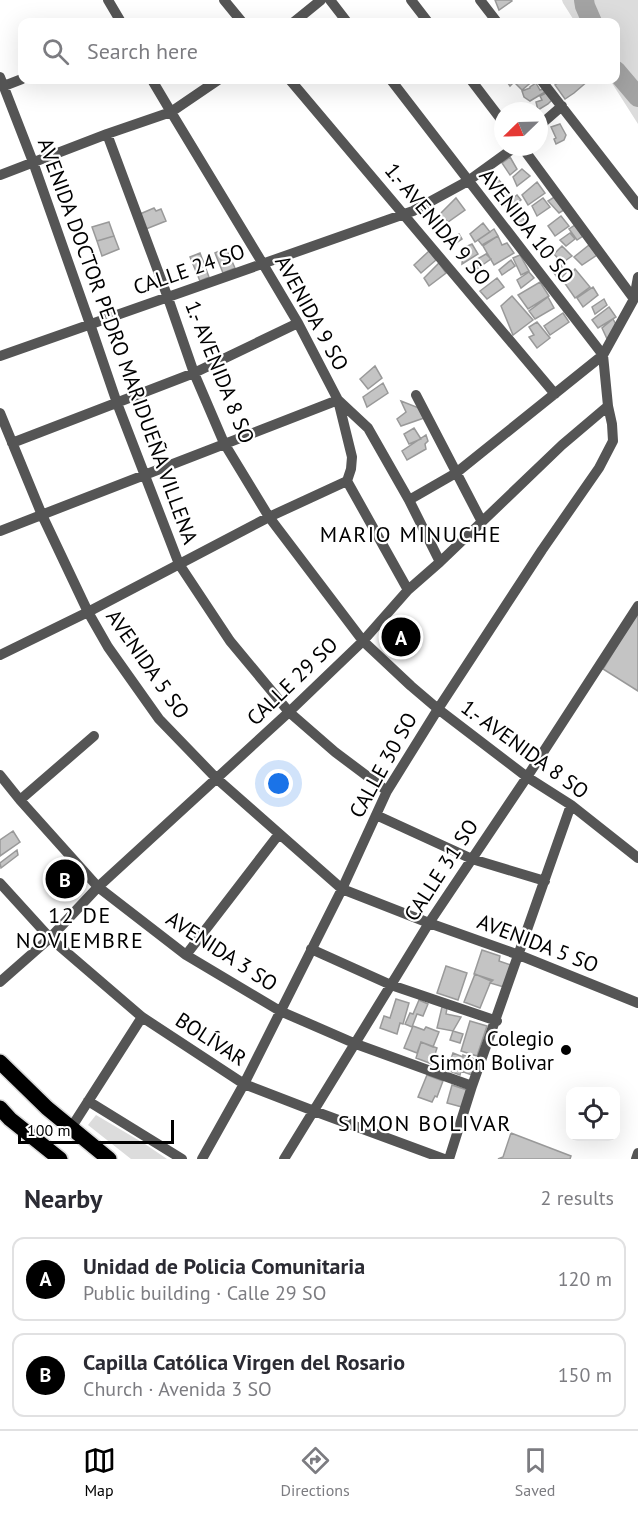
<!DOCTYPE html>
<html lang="en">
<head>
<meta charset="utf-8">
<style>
  body { margin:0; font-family:"PT Sans",sans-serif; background:#f2f2f3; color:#2b2b33 }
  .controls { position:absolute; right:18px; bottom:18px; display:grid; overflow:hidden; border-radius:12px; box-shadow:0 6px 24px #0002 }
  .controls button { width:54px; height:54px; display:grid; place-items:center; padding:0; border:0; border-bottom:2px solid #e1e1e2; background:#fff; color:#2b2b33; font:30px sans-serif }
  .compass { position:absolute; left:494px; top:102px; width:54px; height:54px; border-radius:50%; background:#fff; box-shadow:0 6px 24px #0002; rotate:247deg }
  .scale { position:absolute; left:18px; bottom:15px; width:156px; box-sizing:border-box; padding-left:6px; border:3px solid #000; border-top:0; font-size:16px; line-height:21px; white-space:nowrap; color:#000; -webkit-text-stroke:4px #fff; paint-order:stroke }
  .you { position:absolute; left:279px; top:784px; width:21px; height:21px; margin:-15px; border:4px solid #fff; border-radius:50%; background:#1a73e8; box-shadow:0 0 0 9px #1a73e833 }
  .badge { display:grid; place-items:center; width:39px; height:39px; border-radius:50%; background:#000; color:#fff; font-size:20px; font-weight:700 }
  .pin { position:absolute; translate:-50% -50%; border:3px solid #fff; box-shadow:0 2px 6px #0006 }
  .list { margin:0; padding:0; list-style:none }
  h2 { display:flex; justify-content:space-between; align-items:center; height:78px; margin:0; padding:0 24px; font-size:26px }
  h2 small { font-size:20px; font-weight:400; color:#7c7c81 }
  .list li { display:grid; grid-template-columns:39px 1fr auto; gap:18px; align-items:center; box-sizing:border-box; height:84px; margin:0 12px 12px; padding:0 12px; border:2px solid #e1e1e2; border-radius:12px }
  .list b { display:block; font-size:22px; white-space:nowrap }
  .list p { margin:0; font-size:20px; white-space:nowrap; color:#7c7c81 }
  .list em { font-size:20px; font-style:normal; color:#7c7c81 }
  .icon { flex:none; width:33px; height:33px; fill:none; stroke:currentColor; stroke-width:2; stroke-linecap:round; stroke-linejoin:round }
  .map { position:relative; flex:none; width:638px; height:1159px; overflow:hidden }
  .search { position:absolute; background:#fff; box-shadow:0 6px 24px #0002; left:18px; right:18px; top:18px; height:66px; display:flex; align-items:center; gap:15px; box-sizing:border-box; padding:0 21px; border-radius:12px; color:#7c7c81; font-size:22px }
  .sheet { height:270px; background:#fff }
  nav { display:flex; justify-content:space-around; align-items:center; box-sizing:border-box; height:84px; border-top:2px solid #e1e1e2; background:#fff; font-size:16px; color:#7c7c81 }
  nav a { display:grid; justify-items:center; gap:3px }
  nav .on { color:#000 }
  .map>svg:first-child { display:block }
  .green { fill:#dcdcdc }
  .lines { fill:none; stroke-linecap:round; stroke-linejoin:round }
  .river { stroke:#a3a3a3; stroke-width:20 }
  .building { fill:#c4c4c4; stroke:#999; stroke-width:1.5 }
  .primary-casing { stroke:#dbdbdb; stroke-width:18 }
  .minor { stroke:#555; stroke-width:10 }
  .primary { stroke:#000; stroke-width:15 }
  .poi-dot { fill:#000; stroke:#fff; stroke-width:2 }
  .labels { text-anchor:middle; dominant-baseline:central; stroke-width:4.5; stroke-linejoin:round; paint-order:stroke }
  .street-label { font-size:21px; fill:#000; stroke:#fff }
  .poi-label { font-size:21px; fill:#000; stroke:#fff; text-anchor:end }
  .neighbourhood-label { font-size:22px; letter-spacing:1.5px; fill:#000; stroke:#fff }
</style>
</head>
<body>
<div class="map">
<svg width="638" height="1159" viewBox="0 0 638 1159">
  <rect width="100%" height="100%" fill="#fff"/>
  <path class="green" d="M562,0H638V124L610,80H616V22H575L563,3Z
    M96,1115L145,1144L167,1159H131L88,1125Z"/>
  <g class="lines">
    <path class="river" d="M584,0L585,6L592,22
      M616,71L638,97"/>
  </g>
  <path class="building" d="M495,0H511L512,1L499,10Z
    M506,80H534L522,90L514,82L510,86Z
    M562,80H589L574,93L565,99L555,85Z
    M536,83L540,90L543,89L545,92L530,101L524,97L522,91L530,88V87Z
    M546,93L552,100L548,104L538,110L536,102L542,100L540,96Z
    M560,124L566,135L564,140L556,144L554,139L556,138L551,127Z
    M510,157L517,169L510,175L502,163Z
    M522,169L530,176L517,186L513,177Z
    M498,179L510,193L504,197L494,183Z
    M537,182L545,193L528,205L522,195Z
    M517,195L521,200L509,210L505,204Z
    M556,196L567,208L559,213L548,201Z
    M456,198L465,210L448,222L440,214Z
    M543,198L550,207L537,216L532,206Z
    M518,206L524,213L515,222L509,214Z
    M154,208L156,211L161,209L166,221L146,229L140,214Z
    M521,216L528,225L522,231L515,222Z
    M561,216L569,226L555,236L548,226Z
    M109,222L114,236L97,241L92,227Z
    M483,223L490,232L475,242L470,234Z
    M578,223L586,234L577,240L569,229Z
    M494,229L498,236L482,245L478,240Z
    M570,233L575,239L566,246L560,240Z
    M459,234L462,239L452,246L449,240Z
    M114,236L119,249L102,256L97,241Z
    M498,236L502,245L507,243L514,253L494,265L483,246Z
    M472,244L478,254L462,264L463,248Z
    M589,245L597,255L582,265L574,257Z
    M562,246L572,256L562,263L554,254Z
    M226,248L235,268L223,273L215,253Z
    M429,251L436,260L421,273L414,265Z
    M200,253L209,277L200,281L190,257Z
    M486,254L491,259L471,273L472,262Z
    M520,255L529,271L521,275L513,258Z
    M511,260L515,266L502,275L499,270Z
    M439,263L446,273L429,286L424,278Z
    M561,265L566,273L559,280L552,270Z
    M575,269L590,287L575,298L564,282Z
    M529,272L534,278L521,288L517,280Z
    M497,278L504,287L487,299L480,291Z
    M540,282L549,296L528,309L518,295Z
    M593,287L598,295L583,307L577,298Z
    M512,296L533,320L513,335L501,306Z
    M548,297L554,308L535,319L529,311Z
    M604,299L607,305L595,314L592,307Z
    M609,307L616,317L598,328L592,320Z
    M563,313L569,322L550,335L544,326Z
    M613,319L618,328L608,341L602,328Z
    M537,322L550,338L537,348L529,337L534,335L529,327Z
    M375,366L382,378L368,389L360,379Z
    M383,383L388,393L367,407L363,397Z
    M401,401L419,408L424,418L401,426L397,419L406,412Z
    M414,428L421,439L409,444L404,434Z
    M426,435L428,441L425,444L426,449L407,460L402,451Z
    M638,611V691L603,669Z
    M400,624L413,638L401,649L389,635Z
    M13,831L20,842L0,856V840Z
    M17,850L18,855L1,868L0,863Z
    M482,950L500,956L499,961L511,965L504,987L490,983L493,980L474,974Z
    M446,966L467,973L458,1000L437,993Z
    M475,974L491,981L480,1008L464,1002Z
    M396,999L409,1003L403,1024L400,1023L397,1034L380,1028L384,1016L390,1018Z
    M419,1000L428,1004L423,1016L417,1014L412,1027L405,1024L410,1013L413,1014Z
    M442,1007L447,1008L446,1014L461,1017L453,1031L437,1028Z
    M470,1021L487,1026L477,1056L461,1051Z
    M413,1026L424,1030L426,1027L439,1032L433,1047L421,1042L417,1053L404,1048Z
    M453,1031L463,1034L460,1043L450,1040Z
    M421,1042L437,1048L432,1064L416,1058Z
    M453,1053L463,1057V1055L477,1060L472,1075L461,1071L460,1075L447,1070Z
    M427,1075L443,1081L437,1097L435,1096L432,1102L418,1097Z
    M452,1085L467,1090L462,1107L447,1103Z
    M511,1133L571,1156L570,1159H498L503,1157Z"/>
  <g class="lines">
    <g class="primary-casing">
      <path id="primary" d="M0,1062L47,1108L109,1159
        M0,1108L10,1119L60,1159"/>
    </g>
    <path class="minor" d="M108,0L121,22
      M224,0L242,22
      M330,0L347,22
      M411,0L428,22
      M480,0L497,22
      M294,22L321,0
      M0,77L33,162L90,324L117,403L179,564L230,641L289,712L335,752L387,791
      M152,80L171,112L263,264L298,323L338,400L368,428L409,500L440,562
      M290,80L555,394
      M471,80L503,122
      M541,80L638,205
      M4,86L22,79
      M539,126L562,106
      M107,134L168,298L194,373L224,443L269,517L363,641L411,686L438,709L527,777L571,805L638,858
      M522,147L634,299
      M0,175L107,134L171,112L218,80
      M0,356L413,211L468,181L515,147
      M416,395L482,522
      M0,413L42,515L88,612L108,647L159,719L216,778L342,889L429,923L519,955L638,1003
      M12,443L194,373L298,323
      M409,500L456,473L603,355L634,299L638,277
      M0,531C113,488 225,443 338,400L352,457L351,469L347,481L408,590
      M0,655L88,612L269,517L347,481
      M0,775L20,800L98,887L186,955L280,1011L356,1044L472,1086
      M20,800L94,736
      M376,815L472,859L545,881
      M0,883L50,938L142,1017L244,1084L314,1111L444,1159
      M311,949L391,985L497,1021
      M186,955L279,834
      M0,982L50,938L98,887L289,712L363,641L408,590L440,562L562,445L608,406
      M88,1101L182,1159
      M71,1128L142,1017
      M202,1159L244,1084L342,889L387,791L438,709L542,550L599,468L613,441L612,424L608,406L603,355L391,80
      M284,1159L429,923L527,777L638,606
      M449,1159L472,1086L571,805
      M636,1159L638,1153"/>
    <use href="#primary" class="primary"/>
  </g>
  <circle class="poi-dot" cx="566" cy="1050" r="6"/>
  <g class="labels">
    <g class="street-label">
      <text transform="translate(438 224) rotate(50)">1.- AVENIDA 9 SO</text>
      <text transform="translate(527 226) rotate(52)">AVENIDA 10 SO</text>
      <text transform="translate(189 269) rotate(-19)">CALLE 24 SO</text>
      <text transform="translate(312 313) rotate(61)">AVENIDA 9 SO</text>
      <text transform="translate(118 341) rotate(70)">AVENIDA DOCTOR PEDRO MARIDUEÑA VILLENA</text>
      <text transform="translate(220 372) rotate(68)">1.- AVENIDA 8 SO</text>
      <text transform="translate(148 664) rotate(55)">AVENIDA 5 SO</text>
      <text transform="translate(292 681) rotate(-44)">CALLE 29 SO</text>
      <text transform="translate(525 749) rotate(36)">1.- AVENIDA 8 SO</text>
      <text transform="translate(383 765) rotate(-61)">CALLE 30 SO</text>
      <text transform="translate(441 870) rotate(-57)">CALLE 31 SO</text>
      <text transform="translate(538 943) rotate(21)">AVENIDA 5 SO</text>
      <text transform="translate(222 951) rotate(33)">AVENIDA 3 SO</text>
      <text transform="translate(211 1039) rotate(33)">BOLÍVAR</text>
    </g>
    <g class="poi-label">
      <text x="554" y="1038">Colegio<tspan x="554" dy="24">Simón Bolivar</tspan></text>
    </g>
    <g class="neighbourhood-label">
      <text x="411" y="534">MARIO MINUCHE</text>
      <text x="80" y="915">12 DE<tspan x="80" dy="25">NOVIEMBRE</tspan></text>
      <text x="425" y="1123">SIMON BOLIVAR</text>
    </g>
  </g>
</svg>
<div class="controls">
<button><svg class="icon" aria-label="locate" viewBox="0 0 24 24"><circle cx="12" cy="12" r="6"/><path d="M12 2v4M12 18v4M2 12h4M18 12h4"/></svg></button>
</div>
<svg class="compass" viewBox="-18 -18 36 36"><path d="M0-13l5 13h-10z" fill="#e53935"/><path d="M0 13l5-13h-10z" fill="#7c7c81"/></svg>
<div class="scale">100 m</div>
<div class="you"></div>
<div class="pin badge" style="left:401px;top:637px">A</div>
<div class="pin badge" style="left:65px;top:879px">B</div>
<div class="search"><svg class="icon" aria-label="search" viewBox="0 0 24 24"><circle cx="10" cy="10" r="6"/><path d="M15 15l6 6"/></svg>Search here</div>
</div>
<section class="sheet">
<h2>Nearby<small>2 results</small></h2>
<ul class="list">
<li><span class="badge">A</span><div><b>Unidad de Policia Comunitaria</b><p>Public building · Calle 29 SO</p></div><em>120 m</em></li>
<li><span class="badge">B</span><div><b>Capilla Católica Virgen del Rosario</b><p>Church · Avenida 3 SO</p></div><em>150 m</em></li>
</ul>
</section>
<nav>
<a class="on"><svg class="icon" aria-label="map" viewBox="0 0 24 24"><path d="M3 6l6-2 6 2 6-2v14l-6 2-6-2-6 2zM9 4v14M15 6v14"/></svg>Map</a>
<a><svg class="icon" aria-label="directions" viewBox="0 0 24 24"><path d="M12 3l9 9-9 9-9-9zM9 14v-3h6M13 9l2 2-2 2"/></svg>Directions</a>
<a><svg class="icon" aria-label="saved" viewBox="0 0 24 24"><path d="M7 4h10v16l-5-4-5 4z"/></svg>Saved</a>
</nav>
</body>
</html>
